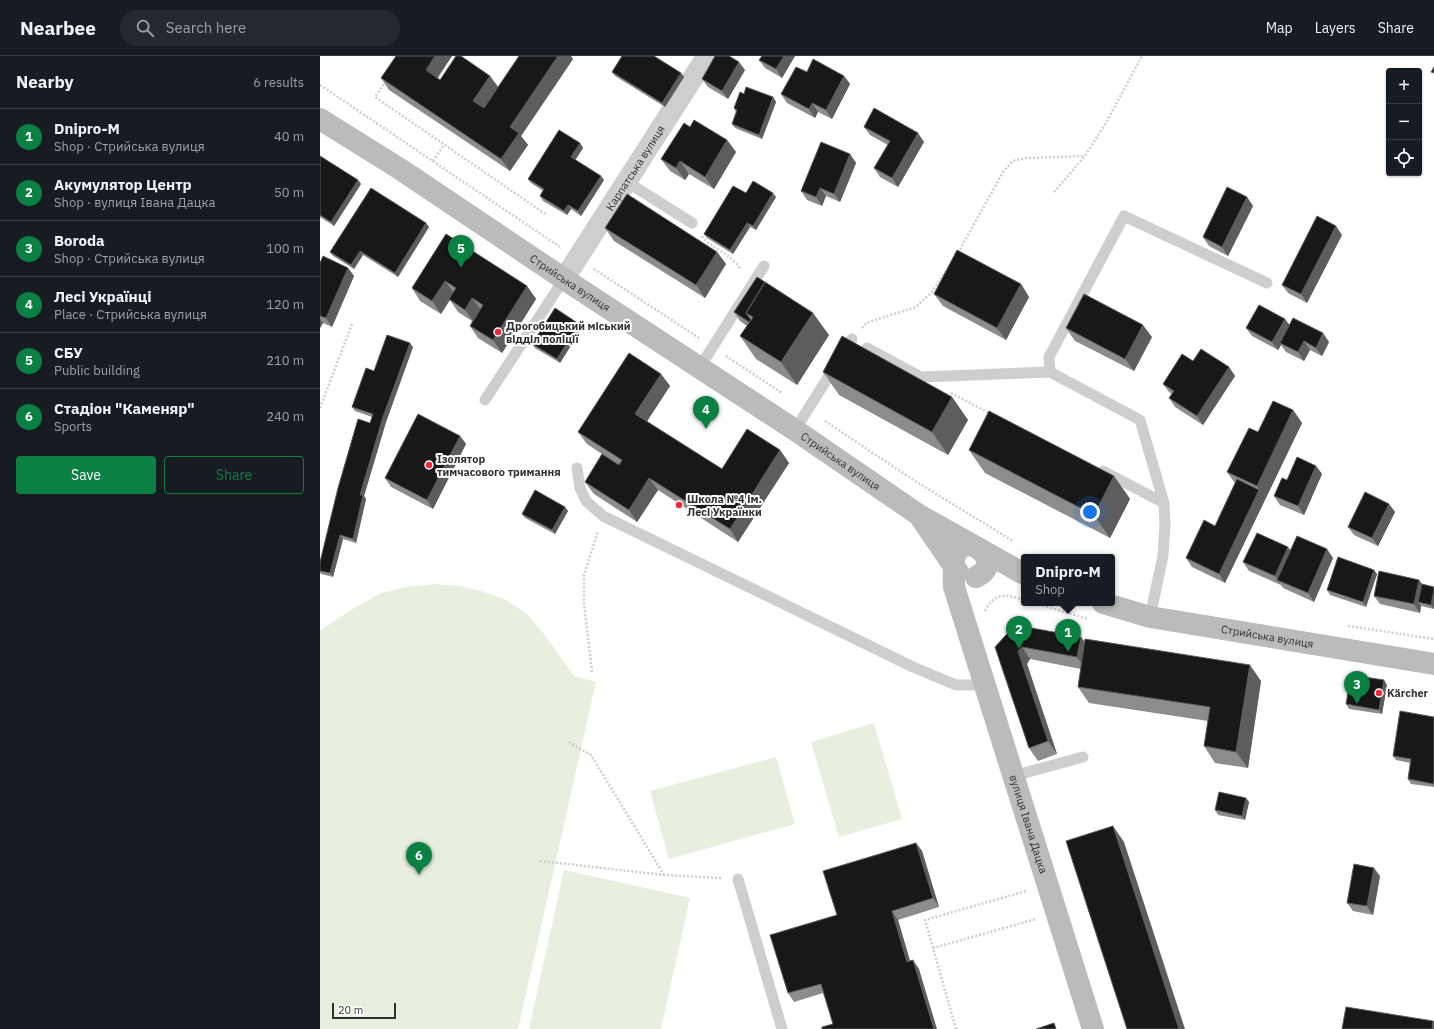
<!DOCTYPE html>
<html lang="en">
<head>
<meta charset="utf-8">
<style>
  body { margin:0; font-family:"IBM Plex Sans",sans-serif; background:#242831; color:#f1f3f6 }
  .controls { position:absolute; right:12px; top:12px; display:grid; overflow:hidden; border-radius:4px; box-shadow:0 1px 3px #0004 }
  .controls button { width:36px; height:36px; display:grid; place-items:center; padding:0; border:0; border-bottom:1px solid #363941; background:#171b24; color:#f1f3f6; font:20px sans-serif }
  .scale { position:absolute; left:12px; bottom:10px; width:64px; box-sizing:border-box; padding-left:4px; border:2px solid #313131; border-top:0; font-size:11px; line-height:14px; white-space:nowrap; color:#313131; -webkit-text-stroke:3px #fff; paint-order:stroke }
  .you { position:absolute; left:770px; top:456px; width:14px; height:14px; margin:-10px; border:3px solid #fff; border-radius:50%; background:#1a73e8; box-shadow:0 0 0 6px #1a73e833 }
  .badge { display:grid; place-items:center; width:26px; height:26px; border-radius:50%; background:#0b8043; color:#fff; font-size:13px; font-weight:700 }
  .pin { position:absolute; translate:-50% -33px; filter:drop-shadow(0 1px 2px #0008) }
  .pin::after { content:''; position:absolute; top:21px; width:14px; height:12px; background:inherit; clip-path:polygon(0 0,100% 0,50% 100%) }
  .popup { position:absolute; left:701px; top:498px; width:94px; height:52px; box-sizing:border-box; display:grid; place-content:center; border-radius:4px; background:#171b24; filter:drop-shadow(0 1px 3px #0005); font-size:13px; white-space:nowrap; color:#9ea1a6 }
  .popup b { font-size:15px; color:#f1f3f6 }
  .popup::after { content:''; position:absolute; left:50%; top:100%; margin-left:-8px; border:8px solid transparent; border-top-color:#171b24 }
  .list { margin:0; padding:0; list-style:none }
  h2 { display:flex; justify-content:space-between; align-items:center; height:52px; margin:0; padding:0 16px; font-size:17px }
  h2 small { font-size:13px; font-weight:400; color:#9ea1a6 }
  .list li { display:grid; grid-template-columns:26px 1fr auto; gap:12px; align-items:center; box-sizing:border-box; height:56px; padding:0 16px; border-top:1px solid #363941 }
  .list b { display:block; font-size:15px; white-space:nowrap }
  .list p { margin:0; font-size:13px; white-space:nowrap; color:#9ea1a6 }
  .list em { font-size:13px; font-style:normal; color:#9ea1a6 }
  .actions { display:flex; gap:8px; padding:12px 16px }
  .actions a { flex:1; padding:9px 0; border:1px solid #0b8043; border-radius:4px; text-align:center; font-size:14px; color:#0b8043 }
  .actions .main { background:#0b8043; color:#fff }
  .icon { flex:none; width:22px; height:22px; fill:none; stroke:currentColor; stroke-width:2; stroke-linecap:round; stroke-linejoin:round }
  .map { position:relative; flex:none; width:1114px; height:973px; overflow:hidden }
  header { display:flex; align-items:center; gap:24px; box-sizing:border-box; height:56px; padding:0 20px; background:#171b24; border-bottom:1px solid #363941 }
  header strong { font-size:19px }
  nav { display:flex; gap:22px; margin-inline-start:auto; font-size:14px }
  .search { width:280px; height:36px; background:#242831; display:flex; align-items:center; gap:10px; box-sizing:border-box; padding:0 14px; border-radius:22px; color:#9ea1a6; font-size:15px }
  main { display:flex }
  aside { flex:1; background:#171b24 }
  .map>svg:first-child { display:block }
  .green { fill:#e8efdf }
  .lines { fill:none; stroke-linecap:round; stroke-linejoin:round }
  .path { stroke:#cecece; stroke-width:2.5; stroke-dasharray:2 2; stroke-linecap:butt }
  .lane { stroke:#cecece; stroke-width:11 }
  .street { stroke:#cecece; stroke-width:21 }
  .secondary { stroke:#bbb; stroke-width:22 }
  .wall { fill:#8c8c8c }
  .shaded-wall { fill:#5d5d5d }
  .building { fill:#181818; stroke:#5d5d5d }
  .poi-dot { fill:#f6263a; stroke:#fff; stroke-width:1.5 }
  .labels { text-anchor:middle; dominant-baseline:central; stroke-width:4; stroke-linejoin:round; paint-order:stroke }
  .street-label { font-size:11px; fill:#313131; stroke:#fff }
  .poi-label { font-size:11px; font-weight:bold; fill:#313131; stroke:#fff; text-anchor:start }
</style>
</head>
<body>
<header>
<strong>Nearbee</strong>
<div class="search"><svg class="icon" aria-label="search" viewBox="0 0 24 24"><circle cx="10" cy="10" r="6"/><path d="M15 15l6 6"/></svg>Search here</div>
<nav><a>Map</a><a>Layers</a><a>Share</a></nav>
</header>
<main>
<aside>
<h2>Nearby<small>6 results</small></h2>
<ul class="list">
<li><span class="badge">1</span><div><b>Dnipro-M</b><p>Shop · Стрийська вулиця</p></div><em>40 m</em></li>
<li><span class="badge">2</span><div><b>Акумулятор Центр</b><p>Shop · вулиця Івана Дацка</p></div><em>50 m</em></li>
<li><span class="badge">3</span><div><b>Boroda</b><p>Shop · Стрийська вулиця</p></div><em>100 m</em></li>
<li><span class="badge">4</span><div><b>Лесі Українці</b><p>Place · Стрийська вулиця</p></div><em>120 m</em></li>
<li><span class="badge">5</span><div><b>СБУ</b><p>Public building</p></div><em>210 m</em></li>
<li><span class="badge">6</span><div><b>Стадіон &quot;Каменяр&quot;</b><p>Sports</p></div><em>240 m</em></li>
</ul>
<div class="actions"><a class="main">Save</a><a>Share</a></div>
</aside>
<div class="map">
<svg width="1114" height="973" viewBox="0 0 1114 973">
  <rect width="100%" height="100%" fill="#fff"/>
  <path class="green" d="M115,528L140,530L161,535L184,543L206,557L224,578L254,620L276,626L198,973H0V575L29,555L61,537L86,531Z
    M554,667L582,763L519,781L491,686Z
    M456,701L475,768L349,803L330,735Z
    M244,814L370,842L341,973H209Z"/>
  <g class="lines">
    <path class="path" d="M66,25L55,41L227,159
      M0,29L240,191
      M113,105L124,89
      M734,136L765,100L787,65L822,0
      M382,180C394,195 410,196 421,214
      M638,197L683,116L693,105L706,102L765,100
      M274,213L379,282
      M542,272L546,267L552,265L596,251L612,236L627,213
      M406,300L462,337
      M631,337L671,358
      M0,352L32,268
      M505,365L595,425L693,485
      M716,499L722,501
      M715,547L768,563
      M665,555C675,536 685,538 704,544
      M1028,570L1114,583
      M272,616L264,548V519L278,475
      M249,686L271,699L344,819
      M220,805L344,819L402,822
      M613,892L605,864L706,835
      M636,973L613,892L716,863"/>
    <path class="lane" d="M307,126L372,167
      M547,292L601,321L730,316
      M380,311L444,210
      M165,344L244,223
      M475,374L532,283
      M257,412L260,432L266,445L283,460L593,611L636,629H649L664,627
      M783,415L844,447
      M830,561L843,500L845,467L844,447L820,364L730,316L729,301L804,160L947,227
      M693,720L763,701
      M418,823L462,973"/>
    <path class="street" id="s1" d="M244,223L387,0"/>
    <g class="secondary">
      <path id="s2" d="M0,63L80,113L244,223L475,374L599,459L704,518"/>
      <path d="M601,462L638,516"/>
      <path id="s3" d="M656,521C687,506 645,472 635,500C633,506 634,523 634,531L773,973"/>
      <path id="s4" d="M783,547L830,561L1114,608"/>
    </g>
  </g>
  <path class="wall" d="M76,0H132L118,22L120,24L178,31L253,3L201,80L208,89L190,115L69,34L61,22Z
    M442,0H475L462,22L445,12L439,4Z
    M425,14L408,43L388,31L382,23Z
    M292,16L361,17L364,21L345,51L295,20Z
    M487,16L524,20L530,28L512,63L498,56L495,62L467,47L461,38Z
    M424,38L453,41L456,46L442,83L415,72L412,68L416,56L414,52Z
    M370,71L407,84L416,96L394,133L369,118L365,124L350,115L341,103Z
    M544,71L604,86L578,131L560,121L554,112L568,89L550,79Z
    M260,87L263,92L255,104L284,124L261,160L251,153L247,159L223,145L220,140L223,135L211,127L208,123Z
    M530,98L536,107L520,146L506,140L502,150L487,144L481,135Z
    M0,100L38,124L41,128L14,170L0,161Z
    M426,137L456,141L436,174L430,171L413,198L387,182L384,178Z
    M927,141L933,150L908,200L889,190L883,181Z
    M106,167L109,171L78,221L43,199L34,213L13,200L10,196Z
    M285,172L397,196L406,208L385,242L294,185Z
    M126,178L207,230L216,243L182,297L158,282L150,270L152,265L138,256L130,244L121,258L100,245L92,232Z
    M1022,179L987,247L968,237L962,229Z
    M0,207L28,212L34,220L12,271L3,267L0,272Z
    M437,221L509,279L477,329L436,303L420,280L427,270L420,265L414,256Z
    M701,228L709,241L686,284L623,250L614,238Z
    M970,269L1009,286L1002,300L990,294L984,305L966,296L961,289L958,294L932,280L926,272Z
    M262,272L240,307L215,292L212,288Z
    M746,272L832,281L814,315L755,285Z
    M93,291L66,366L44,440L46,443L36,487L23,483L13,521L1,518L0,517V506L52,361L35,355L32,351L54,315Z
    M873,305L909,311L915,320L883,369L855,351L849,342L852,338L849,336L843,328Z
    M503,316L632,341L648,364L628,399L519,339Z
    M341,318L350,330L327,365L402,413L460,394L469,407L418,486L338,434L317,466L274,438L265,426L282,398L267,388L258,376Z
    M973,354L982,367L905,527L872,511L866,502L895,470L915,427L907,416Z
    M140,380L146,388L113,453L71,431L65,422Z
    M649,394L794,420L810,443L790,482L665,417Z
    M996,410L1002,418L984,459L960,449L954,440L967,424Z
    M1069,448L1075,456L1058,490L1034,479L1028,471Z
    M245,451L248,455L235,478L205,462L202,458Z
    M971,494L1013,502L994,546L963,532L961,529L929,515L923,506Z
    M1054,514L1057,518L1046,551L1010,539L1007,534Z
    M1099,524L1102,528L1114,553L1101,550L1100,557L1060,548L1054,540Z
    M765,586L941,625L928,712L895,707L884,690L888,665L769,647L758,631L761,613L710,603L707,608L737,698L718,705L709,692L675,591Z
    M1067,629L1062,658L1029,653L1026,648Z
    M1114,661V731L1091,728L1088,723L1090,707L1076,704L1073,700Z
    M926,742L929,746L925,764L898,759L895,754Z
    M596,787L602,795L619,851L578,864L590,905L599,913L513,968L503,937L474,946L468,937L517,859Z
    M1060,820L1053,859L1033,855L1027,847Z"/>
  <path class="shaded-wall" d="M115,0H132L114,26L106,14Z
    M238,0H251L253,3L201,80L208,89L190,115L181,103L190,71Z
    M464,0H475L462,22L456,13Z
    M419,6L425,14L408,43L402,35Z
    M361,17L364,21L345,51L342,47Z
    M170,20L179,32L161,58L153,45Z
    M524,20L530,28L512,63L506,54Z
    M453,41L456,46L442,83L439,79Z
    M492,47L498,56L495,62L489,53Z
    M598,77L604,86L578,131L572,122Z
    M407,84L416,96L394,133L385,121Z
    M260,87L263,92L254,106L251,101Z
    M530,98L536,107L520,146L514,138Z
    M360,105L369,118L365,124L356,112Z
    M281,120L284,124L261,160L258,155Z
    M38,124L41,128L14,170L11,166Z
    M500,132L506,140L502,150L496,141Z
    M453,137L456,141L436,174L433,170Z
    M927,141L933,150L908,200L902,191Z
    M248,149L251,153L247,159L244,155Z
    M106,167L109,171L78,221L75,217Z
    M427,167L430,171L413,198L410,194Z
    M1016,170L1022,179L987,247L981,238Z
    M40,195L43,199L34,213L31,209Z
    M397,196L406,208L385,242L376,229Z
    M28,212L34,220L12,271L6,262Z
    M125,225L134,237L121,258L112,245Z
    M701,228L709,241L686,284L677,272Z
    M207,230L216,243L182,297L173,284Z
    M152,242L161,254L154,266L145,254Z
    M493,257L509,279L477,329L461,306Z
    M0,263L3,267L0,272Z
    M965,263L971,271L960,287L961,289L958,294L952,286Z
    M259,268L262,272L240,307L237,303Z
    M823,269L832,281L814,315L805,303Z
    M1003,277L1009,286L1002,300L996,292Z
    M984,285L990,294L984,305L978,296Z
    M90,287L93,291L66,366L44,440L46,443L36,487L33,483L40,439L63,361Z
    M909,311L915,320L883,369L877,360Z
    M341,318L350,330L324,370L315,358Z
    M632,341L648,364L628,399L612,376Z
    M973,354L982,367L905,527L899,518L939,434L937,430Z
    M140,380L146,388L113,453L107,444Z
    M460,394L469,407L418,486L410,473Z
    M996,410L1002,418L984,459L978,450Z
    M794,420L810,443L790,482L774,459Z
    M329,422L338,434L317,466L309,454Z
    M1069,448L1075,456L1058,490L1052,482Z
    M245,451L248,455L235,478L232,474Z
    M20,479L23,483L13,521L10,517Z
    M968,491L974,499L957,524L961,529L955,520Z
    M1007,493L1013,502L994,546L988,537Z
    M1054,514L1057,518L1046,551L1043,546Z
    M1099,524L1105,532L1098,546L1101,550L1100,557L1094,548Z
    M1114,534V553L1111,549Z
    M761,581L770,594L766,614L757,601Z
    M702,591L710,603L707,608L737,698L728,685L698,595Z
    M930,609L941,625L928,712L916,696Z
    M1064,624L1067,629L1062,658L1059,654Z
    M926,742L929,746L925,764L922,760Z
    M793,770L804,786L865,973H859Z
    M596,787L602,795L619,851L613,842Z
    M1054,812L1060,820L1053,859L1047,850Z
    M572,855L578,864L593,915L587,906Z
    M593,904L599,913L617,973H614Z
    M1113,965L1114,966V973H1112Z"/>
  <path class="building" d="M76,0H115L106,14L120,24L136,0H141L170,20L153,45L164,52L199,0H238L190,71L199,77L181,103L61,22Z
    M302,0H334L361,17L342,47L292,16Z
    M395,0H409L419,6L402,35L382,23Z
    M442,0H464L456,13L439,4Z
    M493,3L524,20L506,54L492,47L489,53L461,38L476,11L487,16Z
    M1114,11V17L1111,16Z
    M426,31L453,41L439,79L412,68L417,54L414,52L420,36L424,38Z
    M554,52L598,77L572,122L554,112L570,85L544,71Z
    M374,64L407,84L385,121L360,105L356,112L341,103L364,67L370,71Z
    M239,74L260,87L251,101L281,120L258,155L248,149L244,155L220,140L224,133L208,123Z
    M501,86L530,98L514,138L500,132L496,141L481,135Z
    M0,100L38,124L11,166L0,159Z
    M433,125L453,137L433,170L427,167L410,194L384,178L413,130L426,137Z
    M907,131L927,141L902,191L883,181Z
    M51,132L106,167L75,217L40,195L31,209L10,196Z
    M307,138L397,196L376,229L285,172Z
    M997,160L1016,170L981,238L962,229Z
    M126,178L207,230L173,284L150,270L163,249L152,242L145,254L129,243L136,232L125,225L112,245L92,232Z
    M637,194L701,228L677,272L614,238Z
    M3,200L28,212L6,262L0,260V207Z
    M437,221L445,226L426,257L431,264L429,266L414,256Z
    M445,226L493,257L461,306L420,280L433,261L426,257Z
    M764,238L823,269L805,303L746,272Z
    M939,249L965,263L952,286L926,272Z
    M235,252L259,268L237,303L212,288Z
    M973,262L1003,277L996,292L984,285L978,296L960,287Z
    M67,279L90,287L63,361L40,439H43L33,483L20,479L10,517L0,515V506L18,432L38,363L50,367L53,358L32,351L46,312L54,315Z
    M522,280L632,341L612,376L503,316Z
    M881,293L909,311L877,360L849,342L854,335L843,328L862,298L873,305Z
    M309,297L341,318L315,358L402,413L427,373L460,394L410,473L329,422L309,454L265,426L282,398L299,409L302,404L258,376Z
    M953,345L973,354L937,430L907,416L929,372L938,376Z
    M669,355L794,420L774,459L649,394Z
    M98,358L140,380L107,444L65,422Z
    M977,401L996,410L978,450L954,440L962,422L967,424Z
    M917,423L939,434L899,518L866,502L884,464L895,470Z
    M215,434L245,451L232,474L202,458Z
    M1045,436L1069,448L1052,482L1028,471Z
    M937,477L968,491L955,520L923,506Z
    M977,480L1007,493L988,537L957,524Z
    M1018,501L1054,514L1043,546L1007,534Z
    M1059,515L1099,524L1094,548L1054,540Z
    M1102,528L1114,531V534L1111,549L1098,546Z
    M695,569L761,581L757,601L702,591L698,595L728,685L709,692L675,591Z
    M765,583L930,609L916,696L884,690L890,651L758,631Z
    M1031,619L1064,624L1059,654L1026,648Z
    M1080,655L1114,661V728L1088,723L1091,703L1073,700Z
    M899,736L926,742L922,760L895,754Z
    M793,770L859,973H807L746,785Z
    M596,787L613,842L572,855L587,906L593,904L614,973H502V971L513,968L501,928L468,937L450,879L517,859L503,815Z
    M1034,808L1054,812L1047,850L1027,847Z
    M1026,951L1113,965L1112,973H1022Z
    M734,967L736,973H716Z"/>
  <g class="poi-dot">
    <circle cx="178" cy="276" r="4"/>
    <circle cx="109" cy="409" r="4"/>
    <circle cx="359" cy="449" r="4"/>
    <circle cx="1059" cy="637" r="4"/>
  </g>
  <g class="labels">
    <g class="street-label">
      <text stroke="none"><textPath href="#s1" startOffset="132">Карпатська вулиця</textPath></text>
      <text stroke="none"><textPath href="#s2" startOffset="299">Стрийська вулиця</textPath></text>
      <text stroke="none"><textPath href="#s2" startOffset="623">Стрийська вулиця</textPath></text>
      <text stroke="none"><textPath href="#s4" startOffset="168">Стрийська вулиця</textPath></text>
      <text stroke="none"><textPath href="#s3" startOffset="345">вулиця Івана Дацка</textPath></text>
    </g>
    <g class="poi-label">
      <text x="186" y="270">Дрогобицький міський<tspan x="186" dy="13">відділ поліції</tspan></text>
      <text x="117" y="403">Ізолятор<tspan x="117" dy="13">тимчасового тримання</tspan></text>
      <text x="367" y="443">Школа №4 ім.<tspan x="367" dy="13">Лесі Українки</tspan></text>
      <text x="1067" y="637">Kärcher</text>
    </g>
  </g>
</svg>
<div class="controls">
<button>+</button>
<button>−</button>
<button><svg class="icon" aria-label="locate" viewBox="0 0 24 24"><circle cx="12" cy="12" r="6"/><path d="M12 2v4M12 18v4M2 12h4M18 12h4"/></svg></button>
</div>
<div class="scale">20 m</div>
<div class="you"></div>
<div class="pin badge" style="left:748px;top:596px">1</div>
<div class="popup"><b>Dnipro-M</b>Shop</div>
<div class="pin badge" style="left:699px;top:593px">2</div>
<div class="pin badge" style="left:1037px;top:648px">3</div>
<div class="pin badge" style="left:386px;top:373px">4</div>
<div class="pin badge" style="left:141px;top:212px">5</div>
<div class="pin badge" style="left:99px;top:819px">6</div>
</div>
</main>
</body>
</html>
